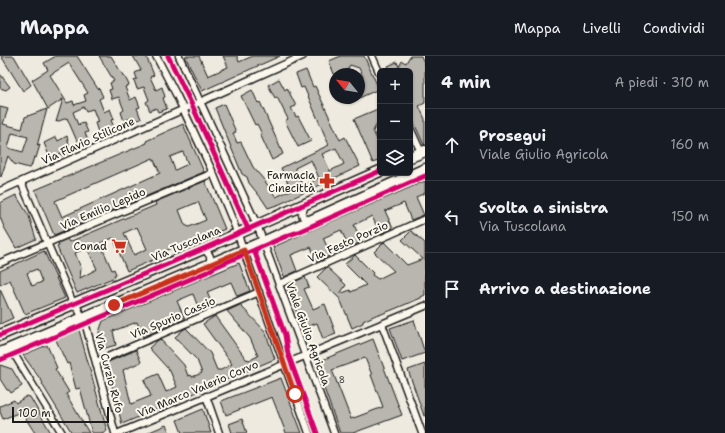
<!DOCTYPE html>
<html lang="it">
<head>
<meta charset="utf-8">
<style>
  body { margin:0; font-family:"Shantell Sans",sans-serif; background:#20242c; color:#f1f3f6 }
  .controls { position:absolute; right:12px; top:12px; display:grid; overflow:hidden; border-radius:6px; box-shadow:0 1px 3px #0004 }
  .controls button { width:36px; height:36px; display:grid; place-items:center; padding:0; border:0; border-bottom:1px solid #363941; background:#171b24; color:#f1f3f6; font:20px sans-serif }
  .compass { position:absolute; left:329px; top:12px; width:36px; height:36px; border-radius:50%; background:#171b24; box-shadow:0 1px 3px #0004; rotate:300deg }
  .scale { position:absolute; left:12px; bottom:10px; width:97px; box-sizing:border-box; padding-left:4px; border:2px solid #1c1c1c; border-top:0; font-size:11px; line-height:14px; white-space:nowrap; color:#1c1c1c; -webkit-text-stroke:3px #fbf7ec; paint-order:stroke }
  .stop { position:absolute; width:12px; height:12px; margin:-9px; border:3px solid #c8321e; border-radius:50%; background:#fff }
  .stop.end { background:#c8321e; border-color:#fff; box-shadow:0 1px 4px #0008 }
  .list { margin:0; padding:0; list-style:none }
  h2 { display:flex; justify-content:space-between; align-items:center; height:52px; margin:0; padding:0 16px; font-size:17px }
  h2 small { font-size:13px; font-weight:400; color:#9ea1a6 }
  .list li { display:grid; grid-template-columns:26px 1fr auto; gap:12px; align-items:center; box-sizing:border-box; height:72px; padding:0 16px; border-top:1px solid #363941 }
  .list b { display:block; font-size:15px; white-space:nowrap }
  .list p { margin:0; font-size:13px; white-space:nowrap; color:#9ea1a6 }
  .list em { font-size:13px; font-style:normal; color:#9ea1a6 }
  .icon { flex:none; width:22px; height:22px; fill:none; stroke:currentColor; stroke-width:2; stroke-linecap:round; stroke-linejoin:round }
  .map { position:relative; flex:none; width:425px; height:377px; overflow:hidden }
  header { display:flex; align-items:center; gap:24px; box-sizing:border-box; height:56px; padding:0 20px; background:#171b24; border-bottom:1px solid #363941 }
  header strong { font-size:19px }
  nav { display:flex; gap:22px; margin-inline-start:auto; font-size:14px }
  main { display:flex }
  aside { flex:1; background:#171b24 }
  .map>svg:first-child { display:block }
  .building { fill:#b9b6af; stroke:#1c1c1c; fill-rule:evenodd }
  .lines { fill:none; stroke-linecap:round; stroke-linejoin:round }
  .minor-casing { stroke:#1c1c1c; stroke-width:9 }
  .primary-casing { stroke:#1c1c1c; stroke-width:13 }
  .minor { stroke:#fbf7ec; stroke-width:6 }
  .primary { stroke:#fbf7ec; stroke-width:10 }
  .cycleway-casing { stroke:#fbf7ec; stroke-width:8 }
  .cycleway { stroke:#d6006c; stroke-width:5 }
  .route { stroke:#c8321e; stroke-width:5 }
  .labels { text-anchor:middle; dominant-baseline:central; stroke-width:4; stroke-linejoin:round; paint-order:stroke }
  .number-label { font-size:9px; fill:#434241 }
  .street-label { font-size:11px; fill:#1c1c1c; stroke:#fbf7ec }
  .poi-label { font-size:11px; fill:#1c1c1c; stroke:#fbf7ec; text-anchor:end }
</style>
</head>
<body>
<header>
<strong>Mappa</strong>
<nav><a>Mappa</a><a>Livelli</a><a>Condividi</a></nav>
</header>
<main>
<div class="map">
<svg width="425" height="377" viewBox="0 0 425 377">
  <rect width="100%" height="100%" fill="#eeeadf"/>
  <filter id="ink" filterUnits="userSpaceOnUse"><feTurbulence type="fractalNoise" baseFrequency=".025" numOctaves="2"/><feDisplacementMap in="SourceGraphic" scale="8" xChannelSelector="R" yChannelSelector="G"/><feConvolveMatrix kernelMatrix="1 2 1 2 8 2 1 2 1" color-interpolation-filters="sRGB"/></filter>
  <g filter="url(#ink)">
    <path class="building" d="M1,0H14L31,29L23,35Z
      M56,0H77L98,33L99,32L103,41L99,43L104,56L110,53L114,63L111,64L115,74L106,78L105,74L98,76L95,67L98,66L93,53L86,55L84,51L73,56L78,69L84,67L88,76L85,77L89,87L80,92L67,62L56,66L63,43L48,53L32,24L48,14L44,7ZM69,7L88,37L84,39L86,45L74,49L73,45L67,47L50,19Z
      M99,0H111L124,21H125L129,29L125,31L130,44L136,41L140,51L137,52L141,63L132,66L131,62L124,65L121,56L124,54L119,41L112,43L109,34L112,33L110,27L114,25Z
      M133,0H146L154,19L150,21L156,34L162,31L165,41L163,42L167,53L158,56L156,52L150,55L146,46L149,44L144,31L137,33L134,24L137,23L135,17L141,14Z
      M185,0H199L208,20L228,11L223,0H237L239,6L253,0H280L202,35Z
      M341,0H364L379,33L359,42V28L363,21L359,12L350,9L345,18H334L329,5Z
      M410,0H421L425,9V47L419,50L425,63V89H424L410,58V15H390L388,10L397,6L399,11L402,5L406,7Z
      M306,14L313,31L315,30L340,84L345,81L360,110L280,148L268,152L262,143L249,127L247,121L242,118L215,52L224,48L236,76L233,77L237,87L241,86L253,111L264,124L276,141L291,134L281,112L329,89L304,31L301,32L296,18ZM336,92L344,108L330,115L322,98ZM311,104L319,122L303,130L295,112Z
      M0,18L10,31L6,34L0,32Z
      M279,23L285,34L287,32L296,50L291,52L296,61L298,60L311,85L298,91L285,65L288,63L277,41L275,42L268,29Z
      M252,34L258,47L260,46L283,98L272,104L260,78H262L257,68L255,69L241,40Z
      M0,51L8,53L3,68L22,73L25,61L47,53L37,90L40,89L36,102L34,101L31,111L29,112L14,108L8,100L1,121L0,120ZM12,77L28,81L23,96L8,92Z
      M380,52V66L377,68L373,75L380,90V104L373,107L354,63Z
      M183,68L204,116L54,179L35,134L147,87L146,85ZM183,96L188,108L175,114L170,101ZM153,102L160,117L62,161L55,145Z
      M67,80L71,96L62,100L61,97L50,102L44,87L56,81L58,85Z
      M205,125L225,173L177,193L175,191L165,195L167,198L127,215L113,182L100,187L112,214L114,213L116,218L114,219L115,221L77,237L57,191L59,190L58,187L67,183L69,186L156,149L155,146ZM198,146L206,164L189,171L185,169L179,154ZM137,171L147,193L134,199L124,177ZM87,192L97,213L80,222L81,212L75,197Z
      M425,125V137L416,141L424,159L411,164L404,147L385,155L393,172L380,178L372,160L354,169L362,186L350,191H349L341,174L323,182L331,199L317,206L311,191L291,199L297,215L284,221L273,191Z
      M16,139L29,160L36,183L16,192L4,171L0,161V147Z
      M411,175L425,187V239L421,241V242L392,254L379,259L378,258L363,265V267L352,272L340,243L317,221L327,211L346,229L340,238L350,234L351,236L366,229L345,208L355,199L373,217L372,219L378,223L394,215L374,196L384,186L407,209L423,203L402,184Z
      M44,195L65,242L25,258L10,224L0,229V215ZM37,213L42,226L32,230L27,217Z
      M239,207L250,235L237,240L231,226L207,236L213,251L200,256L193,238L177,245L185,263L143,281L137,266L113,275L116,289L102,293L99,276L103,265Z
      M305,221L309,231L304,233L313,253L325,248L336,278L323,283L317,267L303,272L286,230Z
      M0,233L13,262L0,268Z
      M240,249L265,275L275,303L122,368L106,307L136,294L141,306L123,314L131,348L151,340L144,324L158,318L166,336L177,331L170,315L149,292L157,285L160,283L184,309L188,320L191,319L192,321L202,317L197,304L175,281L183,274L186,272L210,297L217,314H221L232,308L203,268L215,260L246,303L250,304L258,300L250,282L227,255Z
      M414,264L425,297L402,305L390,272Z
      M79,274L107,375L101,377H92L80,332L76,333L69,307L67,308L56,284Z
      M373,283L402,359L353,377H340L315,307ZM365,302L372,319H371L383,351L351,363L332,314Z
      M47,289L57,312L55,313L69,336L66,338L89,377H72L42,328L43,327L23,299Z
      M425,308V360H424L408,314Z
      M0,309L12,313L22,330L11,337L9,334H7L0,323Z
      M281,322L302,377H286L272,341L226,359L221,345Z
      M27,340L30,341L51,377H35L26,363L27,362L23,355L3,363L0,356V350L14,344L16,347Z
      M203,353L211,377H182L177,364Z
      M242,363L247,377H232L229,368Z
      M166,369L170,377H147Z"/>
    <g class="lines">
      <g class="minor-casing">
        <path id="minor" d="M156,0L177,40L213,117L234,168L309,377
          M179,0L257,169L334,377
          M372,0L380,18
          M410,72L421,96
          M21,126L73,247
          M0,135L303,0
          M305,149L302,158L303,161L309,165
          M203,193C209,197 213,202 208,208
          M0,207L213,117
          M279,228L425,163
          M75,246L86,270L115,377
          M382,268L422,377
          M11,293L62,377
          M96,306L259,236
          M206,340L219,377
          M119,377L425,250"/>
      </g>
      <g class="primary-casing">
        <path id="primary" d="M410,101L425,95
          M0,279L203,193L380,115
          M0,297L272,182L425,113"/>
      </g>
      <use href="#minor" class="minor"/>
      <use href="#primary" class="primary"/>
      <g class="cycleway-casing">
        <path id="cycleway" d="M168,0L192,49L248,173
          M254,194L285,279L288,298L317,377
          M0,279L203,193L380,115
          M0,304L207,216L215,211L289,179L298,176L425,120"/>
      </g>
      <use href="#cycleway" class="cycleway"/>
    </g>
  </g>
  <g class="lines" filter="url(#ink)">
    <path class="route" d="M114,249L244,194L295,338"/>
  </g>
  <defs>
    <g id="pharmacy-bare" transform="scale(1.2)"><path d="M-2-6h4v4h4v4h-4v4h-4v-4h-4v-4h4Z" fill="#c8321e" stroke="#fbf7ec" stroke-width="2.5" paint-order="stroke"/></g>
    <g id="supermarket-bare" transform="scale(1.2)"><path d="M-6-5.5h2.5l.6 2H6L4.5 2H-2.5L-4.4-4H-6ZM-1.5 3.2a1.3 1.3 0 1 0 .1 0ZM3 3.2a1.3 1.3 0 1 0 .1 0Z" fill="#c8321e" stroke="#fbf7ec" stroke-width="2.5" paint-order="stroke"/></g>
  </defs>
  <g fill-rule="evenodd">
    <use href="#pharmacy-bare" x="327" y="125"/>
    <use href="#supermarket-bare" x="119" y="190"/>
  </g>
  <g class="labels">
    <g class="number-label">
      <text x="342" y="324">8</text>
    </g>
    <g class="street-label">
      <text transform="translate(88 85) rotate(-24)">Via Flavio Stilicone</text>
      <text transform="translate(103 153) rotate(-23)">Via Emilio Lepido</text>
      <text transform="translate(348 186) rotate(-24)">Via Festo Porzio</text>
      <text transform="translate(186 188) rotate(-23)">Via Tuscolana</text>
      <text transform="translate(173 262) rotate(-23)">Via Spurio Cassio</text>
      <text transform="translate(308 278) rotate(70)">Viale Giulio Agricola</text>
      <text transform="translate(109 317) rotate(75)">Via Curzio Rufo</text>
      <text transform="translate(198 333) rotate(-23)">Via Marco Valerio Corvo</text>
    </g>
    <g class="poi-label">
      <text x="315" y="119">Farmacia<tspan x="315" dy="13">Cinecittà</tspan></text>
      <text x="107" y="190">Conad</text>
    </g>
  </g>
</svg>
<div class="controls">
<button>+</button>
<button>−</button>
<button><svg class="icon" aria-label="layers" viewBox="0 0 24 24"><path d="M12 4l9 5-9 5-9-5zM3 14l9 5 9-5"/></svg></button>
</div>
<svg class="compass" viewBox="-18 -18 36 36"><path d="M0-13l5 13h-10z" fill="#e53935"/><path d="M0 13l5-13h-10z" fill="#9ea1a6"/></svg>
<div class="scale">100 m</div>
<div class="stop" style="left:295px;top:338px"></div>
<div class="stop end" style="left:114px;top:249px"></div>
</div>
<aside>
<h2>4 min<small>A piedi · 310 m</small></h2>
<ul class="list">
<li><svg class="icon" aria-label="ahead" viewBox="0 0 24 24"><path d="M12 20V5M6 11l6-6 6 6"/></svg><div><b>Prosegui</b><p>Viale Giulio Agricola</p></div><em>160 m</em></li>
<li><svg class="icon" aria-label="left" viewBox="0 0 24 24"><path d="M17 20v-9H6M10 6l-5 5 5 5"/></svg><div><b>Svolta a sinistra</b><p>Via Tuscolana</p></div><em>150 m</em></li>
<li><svg class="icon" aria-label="arrive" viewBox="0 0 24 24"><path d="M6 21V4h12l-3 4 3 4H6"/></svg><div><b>Arrivo a destinazione</b></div></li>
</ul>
</aside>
</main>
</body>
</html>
